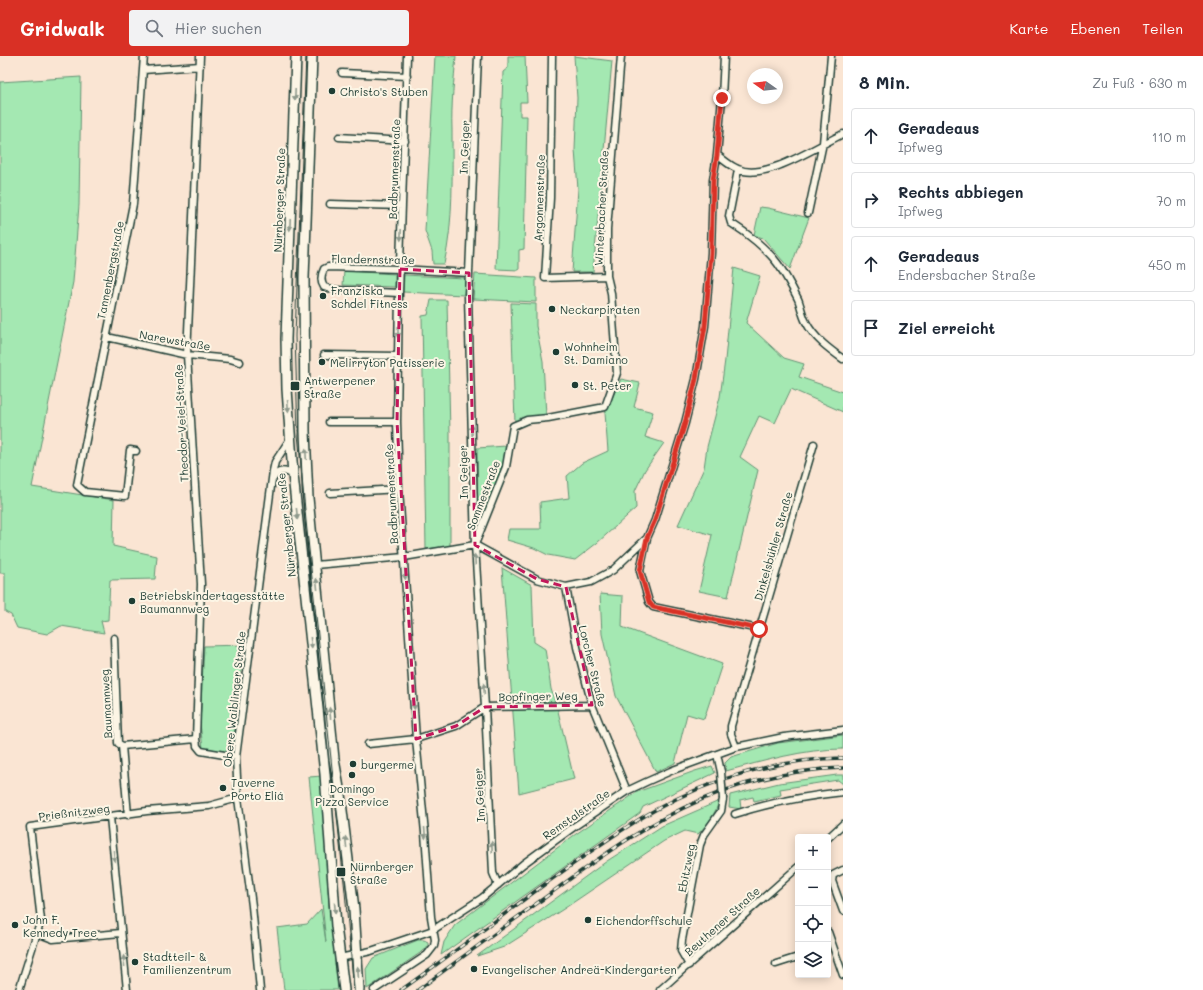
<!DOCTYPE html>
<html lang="de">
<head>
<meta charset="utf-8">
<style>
  body { margin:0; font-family:Mali,sans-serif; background:#f2f2f3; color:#1f2937 }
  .controls { position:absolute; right:12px; bottom:12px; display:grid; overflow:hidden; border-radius:4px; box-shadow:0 2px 10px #0003 }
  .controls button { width:36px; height:36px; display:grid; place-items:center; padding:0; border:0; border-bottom:1px solid #e0e1e3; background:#fff; color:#1f2937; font:20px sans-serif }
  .compass { position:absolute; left:747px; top:12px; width:36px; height:36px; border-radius:50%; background:#fff; box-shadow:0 2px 10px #0003; rotate:285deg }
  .stop { position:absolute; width:12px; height:12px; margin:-9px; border:3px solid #d93025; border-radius:50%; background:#fff }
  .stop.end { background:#d93025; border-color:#fff; box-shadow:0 1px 4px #0008 }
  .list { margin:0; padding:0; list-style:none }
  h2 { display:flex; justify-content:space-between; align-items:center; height:52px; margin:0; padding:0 16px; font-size:17px }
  h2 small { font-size:13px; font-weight:400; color:#747a83 }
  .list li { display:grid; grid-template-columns:26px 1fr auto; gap:12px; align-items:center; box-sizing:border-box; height:56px; margin:0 8px 8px; padding:0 8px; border:1px solid #e0e1e3; border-radius:4px }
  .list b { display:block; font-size:15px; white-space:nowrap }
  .list p { margin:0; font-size:13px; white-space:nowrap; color:#747a83 }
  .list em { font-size:13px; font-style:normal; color:#747a83 }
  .icon { flex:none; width:22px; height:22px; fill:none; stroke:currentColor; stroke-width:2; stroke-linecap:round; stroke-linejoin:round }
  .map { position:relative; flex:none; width:843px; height:934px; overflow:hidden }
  header { display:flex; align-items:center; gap:24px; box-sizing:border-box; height:56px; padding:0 20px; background:#d93025; color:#fff }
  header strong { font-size:19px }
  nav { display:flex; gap:22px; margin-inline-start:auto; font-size:14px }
  .search { width:280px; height:36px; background:#f2f2f3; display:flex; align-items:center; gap:10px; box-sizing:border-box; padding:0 14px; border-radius:4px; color:#747a83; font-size:15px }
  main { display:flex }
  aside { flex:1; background:#fff }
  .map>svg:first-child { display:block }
  .green { fill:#a4e8b2; stroke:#629273 }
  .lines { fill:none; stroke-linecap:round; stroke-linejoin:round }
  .minor-casing { stroke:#1f3d34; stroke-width:9 }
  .secondary-casing { stroke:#1f3d34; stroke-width:12 }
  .minor { stroke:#fcf5e5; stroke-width:6 }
  .secondary { stroke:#fcf5e5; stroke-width:9 }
  .tram { stroke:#1f3d34; stroke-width:1 }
  .rail-casing { stroke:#1f3d34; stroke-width:3.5 }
  .rail { stroke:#fcf5e5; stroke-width:2; stroke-dasharray:6; stroke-linecap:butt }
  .minor-bridge-casing { stroke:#1f3d34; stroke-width:9; stroke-linecap:butt }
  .minor-bridge { stroke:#fcf5e5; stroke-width:6 }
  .oneway { fill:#8e998c }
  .route { stroke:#d93025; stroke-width:5 }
  .marked { fill:none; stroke:#c2185b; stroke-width:3; stroke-dasharray:8 5; stroke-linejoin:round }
  .poi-dot { fill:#1f3d34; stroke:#fcf5e5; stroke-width:1.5 }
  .labels { text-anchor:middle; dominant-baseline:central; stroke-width:4; stroke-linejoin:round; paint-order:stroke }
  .poi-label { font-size:11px; fill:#1f3d34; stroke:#fcf5e5; text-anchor:start }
  .street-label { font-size:11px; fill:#1f3d34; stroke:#fcf5e5 }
</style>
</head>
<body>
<header>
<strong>Gridwalk</strong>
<div class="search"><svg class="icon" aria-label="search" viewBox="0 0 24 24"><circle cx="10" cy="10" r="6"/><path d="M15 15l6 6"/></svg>Hier suchen</div>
<nav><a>Karte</a><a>Ebenen</a><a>Teilen</a></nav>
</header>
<main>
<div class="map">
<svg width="843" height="934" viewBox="0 0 843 934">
  <rect width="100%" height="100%" fill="#fae5d3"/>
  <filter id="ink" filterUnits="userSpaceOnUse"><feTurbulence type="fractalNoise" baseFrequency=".025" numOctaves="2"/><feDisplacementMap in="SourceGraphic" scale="8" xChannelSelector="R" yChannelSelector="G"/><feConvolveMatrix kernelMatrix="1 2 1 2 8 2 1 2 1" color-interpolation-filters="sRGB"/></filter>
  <g filter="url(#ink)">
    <path class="green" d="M435,0H456C454,24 451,49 452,74C452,117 454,166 444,208H433L432,195L425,175Z
      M508,0H525L527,46H520V60H527L524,193L519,194V214L496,213L503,16L508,12Z
      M574,0L612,5L593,216H572L578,133L575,94L577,42Z
      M81,21L79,149L73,226L32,431L114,444L113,490L157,500L155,523L110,524L108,564L101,565L104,577L61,570L47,578L17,572L11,559L5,556V517H0V26Z
      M760,151L768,152L809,162L790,213L763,182L754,179Z
      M734,212L760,220L746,267L784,302L804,308L799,321L843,336V356L791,333L775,367L759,360L740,401L758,414L728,541L699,535L712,479L678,469L704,412L707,391L720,341L725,304Z
      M344,215L395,218V231L343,229Z
      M475,218L536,222V246L473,243Z
      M404,219L465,222L464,239L403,236Z
      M431,244H447L450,377V490L426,493L422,260L428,259Z
      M511,247L536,248V270L543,305L546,360L515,367Z
      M621,323L640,327L634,351L653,356L645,381L664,387L645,414L635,435L636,452L597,487L575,504L548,499L534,492L507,484L509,473H541L540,446L569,442L567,420L582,407L608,395L605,357Z
      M506,390L502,412L478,475L477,392Z
      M502,512L532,529L534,586L545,593L551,633L558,655L574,723L519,737Z
      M600,538L623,540L622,571L722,608L704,663L687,658L675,707L656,716L616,640L602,578Z
      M244,589L232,696L203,692L200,668L204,590Z
      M843,679V693C804,693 764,705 726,715L725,707L731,701L778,687Z
      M712,710L715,717L643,751L640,757L441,899L444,886L455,869L573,780L637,736L695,715Z
      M837,719H843V728L838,724L780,733L781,739L754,745L753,741L740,744L741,753L729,751L730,739L779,727Z
      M322,720L329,849L338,934H284L277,872L307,868L321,853L326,886L309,721Z
      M719,745C716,757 707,769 698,778L685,775L664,785L565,852L504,891L477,900L607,805L662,770Z
      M418,884H424L428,886V889L426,893L367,933L366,913L373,902Z"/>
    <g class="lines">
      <g class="minor-casing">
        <path id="minor" d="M200,0L187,299L201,528L196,683L197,690L201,695L236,701
          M478,0L468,241L475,489L485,651L493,817L498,829
          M552,0L550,142L545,222L607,220
          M724,0L722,42L717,99L713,124L711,197L705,270L696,323L685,367L655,464L647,482L640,515L649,546L653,551L759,573
          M143,14L200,10
          M342,17L407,20
          M339,81L405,85
          M717,99C724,104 730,110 738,113C764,126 817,90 843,78
          M738,114L729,160L731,167C747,177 767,193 778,208C785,218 792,231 798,243C801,250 802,259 806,266C814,282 829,293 843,303
          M330,148L402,150
          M808,157L823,87L831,0
          M399,237L336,234L324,231C320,225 321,219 324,213L328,211L400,213L469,217
          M107,281L187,299L230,303L240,306
          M324,299L398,300
          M329,366H397
          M136,395L130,394L125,440L85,436L77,429L133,148L144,0
          M273,423C278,413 285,414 293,419
          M330,437L399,433
          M476,486L506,411L513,370L527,364L548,362L605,351L617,317L611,237L607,220V173L621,0
          M475,489L537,523L566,531L591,526L613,514L647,482
          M315,509L404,501L475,489
          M566,531L577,591L592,649L627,735
          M114,582L118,687L122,690L128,759
          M368,688L416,683L456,670L485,651L592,649
          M122,690L196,683
          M736,691L731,678V670L814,388
          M717,698L721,716
          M735,758C771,746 806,740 843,736
          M110,761L127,934
          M828,782L843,768
          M843,814L833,819L832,825L843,855
          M828,876L843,919
          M37,877L53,883L121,877
          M340,902L371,895L433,874L482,842L523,808L575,770L627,735L646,726L673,714L736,691L784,681L843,674
          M776,908L798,901
          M689,909L681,895L682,884L700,789L704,779L721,755L723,743
          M19,934L41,864L30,771L147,755L209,750L238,742
          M260,934L252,850L238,742L236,701L273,415L275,406L290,383
          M374,934L427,899L434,890L435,884L431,861L425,777L416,683L399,433L397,366L399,237L407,0
          M660,934L798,811"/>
      </g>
      <g class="secondary-casing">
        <path id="secondary" d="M296,0L286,283L287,333L293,419L325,718L336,870L344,934
          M312,0L304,222L305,375L308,442L334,703L340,738L354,853L359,934"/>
      </g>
      <use href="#minor" class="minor"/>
      <use href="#secondary" class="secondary"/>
      <path class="tram" d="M306,0L295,280L298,378L306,465L345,836L354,934"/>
      <g class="rail-casing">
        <path id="rail" d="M401,934C452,898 501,860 552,823C586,799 619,774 655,754C712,722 778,703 843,702
          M418,934C459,903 501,873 543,843C638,772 720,716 843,712"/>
      </g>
      <use href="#rail" class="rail"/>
      <g class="minor-bridge-casing">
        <path id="minor-bridge" d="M721,716L723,743"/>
      </g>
      <use href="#minor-bridge" class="minor-bridge"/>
    </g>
    <defs><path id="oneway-solid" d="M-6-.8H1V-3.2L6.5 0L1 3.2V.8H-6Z"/></defs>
    <g class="oneway">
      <use href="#oneway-solid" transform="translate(295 39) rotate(92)"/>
      <use href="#oneway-solid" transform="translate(290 169) rotate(92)"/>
      <use href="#oneway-solid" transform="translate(401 179) rotate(92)"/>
      <use href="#oneway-solid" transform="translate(398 276) rotate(91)"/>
      <use href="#oneway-solid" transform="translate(288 350) rotate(86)"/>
      <use href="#oneway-solid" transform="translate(472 374) rotate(-91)"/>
      <use href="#oneway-solid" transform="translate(306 398) rotate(-93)"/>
      <use href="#oneway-solid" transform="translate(297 458) rotate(84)"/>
      <use href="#oneway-solid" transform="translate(475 504) rotate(-94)"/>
      <use href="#oneway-solid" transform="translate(405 518) rotate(86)"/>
      <use href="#oneway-solid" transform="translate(317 528) rotate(-96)"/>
      <use href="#oneway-solid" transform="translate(311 587) rotate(84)"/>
      <use href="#oneway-solid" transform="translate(484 633) rotate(-94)"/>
      <use href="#oneway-solid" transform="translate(414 648) rotate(86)"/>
      <use href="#oneway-solid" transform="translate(330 657) rotate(-96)"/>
      <use href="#oneway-solid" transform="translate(425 777) rotate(85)"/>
      <use href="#oneway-solid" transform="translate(346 786) rotate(-96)"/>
      <use href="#oneway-solid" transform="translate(492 791) rotate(-93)"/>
      <use href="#oneway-solid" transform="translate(114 800) rotate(85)"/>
      <use href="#oneway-solid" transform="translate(335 852) rotate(85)"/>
      <use href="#oneway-solid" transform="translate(124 905) rotate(-96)"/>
      <use href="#oneway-solid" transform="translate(358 916) rotate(-94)"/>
    </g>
  </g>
  <g class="lines" filter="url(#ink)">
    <path class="route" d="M722,42L717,99L713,124L711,197L705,270L696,323L685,367L655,464L647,482L640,515L649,546L653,551L759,573"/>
  </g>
  <path class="marked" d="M400,213L469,217L475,489L537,523L566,531L592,649L485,651L456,670L416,683L397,366Z"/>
  <g class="poi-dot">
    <circle cx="332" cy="35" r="4"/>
    <circle cx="323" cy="240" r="4"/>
    <circle cx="552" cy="253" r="4"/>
    <circle cx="556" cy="296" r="4"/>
    <circle cx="322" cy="306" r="4"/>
    <circle cx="575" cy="329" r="4"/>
    <rect x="290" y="325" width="10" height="10" rx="2"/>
    <circle cx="132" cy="545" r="4"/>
    <circle cx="353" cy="708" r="4"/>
    <circle cx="352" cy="719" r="4"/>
    <circle cx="223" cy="732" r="4"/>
    <rect x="336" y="811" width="10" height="10" rx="2"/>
    <circle cx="588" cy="864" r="4"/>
    <circle cx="15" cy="869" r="4"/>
    <circle cx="135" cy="906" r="4"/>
    <circle cx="474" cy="913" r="4"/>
  </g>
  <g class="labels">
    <g class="poi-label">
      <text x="340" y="35">Christo's Stuben</text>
      <text x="331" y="234">Franziska<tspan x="331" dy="13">Schdel Fitness</tspan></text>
      <text x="560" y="253">Neckarpiraten</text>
      <text x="564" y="290">Wohnheim<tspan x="564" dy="13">St. Damiano</tspan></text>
      <text x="330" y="306">Melirryton Patisserie</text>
      <text x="304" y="324">Antwerpener<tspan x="304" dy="13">Straße</tspan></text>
      <text x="583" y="329">St. Peter</text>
      <text x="140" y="539">Betriebskindertagesstätte<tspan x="140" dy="13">Baumannweg</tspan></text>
      <text x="361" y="708">burgerme</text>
      <text x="231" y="726">Taverne<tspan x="231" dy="13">Porto Eliá</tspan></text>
      <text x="352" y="732" text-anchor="middle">Domingo<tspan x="352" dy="13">Pizza Service</tspan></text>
      <text x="350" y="810">Nürnberger<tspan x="350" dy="13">Straße</tspan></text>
      <text x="23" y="863">John F.<tspan x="23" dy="13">Kennedy Tree</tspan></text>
      <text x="596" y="864">Eichendorffschule</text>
      <text x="143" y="900">Stadtteil- &amp;<tspan x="143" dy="13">Familienzentrum</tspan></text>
      <text x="482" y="913">Evangelischer Andreä-Kindergarten</text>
    </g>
    <g class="street-label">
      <text transform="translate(464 91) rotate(-88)">Im Geiger</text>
      <text transform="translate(394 113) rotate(-88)">Badbrunnenstraße</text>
      <text transform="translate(539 142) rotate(-88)">Argonnenstraße</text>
      <text transform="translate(279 144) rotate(-88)">Nürnberger Straße</text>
      <text transform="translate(601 152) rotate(-87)">Winterbacher Straße</text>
      <text transform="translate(373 203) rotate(1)">Flandernstraße</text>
      <text transform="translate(110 214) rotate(-79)">Tannenbergstraße</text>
      <text transform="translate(175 284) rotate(10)">Narewstraße</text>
      <text transform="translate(181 367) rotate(-93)">Theodor-Veiel-Straße</text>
      <text transform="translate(463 416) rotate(-91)">Im Geiger</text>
      <text transform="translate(391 438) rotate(-93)">Badbrunnenstraße</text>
      <text transform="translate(483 439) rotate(-69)">Sommestraße</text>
      <text transform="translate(286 469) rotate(-96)">Nürnberger Straße</text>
      <text transform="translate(773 490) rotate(-74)">Dinkelsbühler Straße</text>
      <text transform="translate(593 610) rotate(76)">Lorcher Straße</text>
      <text transform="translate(538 640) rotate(-1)">Bopfinger Weg</text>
      <text transform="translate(234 643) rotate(-84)">Obere Waiblinger Straße</text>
      <text transform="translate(106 648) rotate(-93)">Baumannweg</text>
      <text transform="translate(479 739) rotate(-93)">Im Geiger</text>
      <text transform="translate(74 756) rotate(-7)">Prießnitzweg</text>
      <text transform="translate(576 758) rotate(-35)">Remstalstraße</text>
      <text transform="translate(686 812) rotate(-79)">Ebitzweg</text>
      <text transform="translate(722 865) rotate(-42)">Beuthener Straße</text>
    </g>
  </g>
</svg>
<div class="controls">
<button>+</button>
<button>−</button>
<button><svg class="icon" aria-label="locate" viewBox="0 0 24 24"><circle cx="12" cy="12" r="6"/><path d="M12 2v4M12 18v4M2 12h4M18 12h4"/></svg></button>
<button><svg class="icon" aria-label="layers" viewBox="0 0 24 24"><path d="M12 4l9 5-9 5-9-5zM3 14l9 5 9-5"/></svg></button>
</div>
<svg class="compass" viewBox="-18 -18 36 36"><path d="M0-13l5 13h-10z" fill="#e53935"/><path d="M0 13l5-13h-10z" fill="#747a83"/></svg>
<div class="stop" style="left:759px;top:573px"></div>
<div class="stop end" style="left:722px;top:42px"></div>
</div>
<aside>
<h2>8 Min.<small>Zu Fuß · 630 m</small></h2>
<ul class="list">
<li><svg class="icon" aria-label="ahead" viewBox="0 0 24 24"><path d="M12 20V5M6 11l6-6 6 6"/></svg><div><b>Geradeaus</b><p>Ipfweg</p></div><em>110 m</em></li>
<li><svg class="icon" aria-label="right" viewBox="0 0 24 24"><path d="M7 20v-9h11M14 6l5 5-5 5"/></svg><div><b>Rechts abbiegen</b><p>Ipfweg</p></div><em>70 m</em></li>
<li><svg class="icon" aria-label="ahead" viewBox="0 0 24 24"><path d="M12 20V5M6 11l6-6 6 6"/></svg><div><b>Geradeaus</b><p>Endersbacher Straße</p></div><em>450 m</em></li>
<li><svg class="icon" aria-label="arrive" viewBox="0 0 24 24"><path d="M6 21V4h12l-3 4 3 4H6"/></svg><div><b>Ziel erreicht</b></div></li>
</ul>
</aside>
</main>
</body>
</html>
